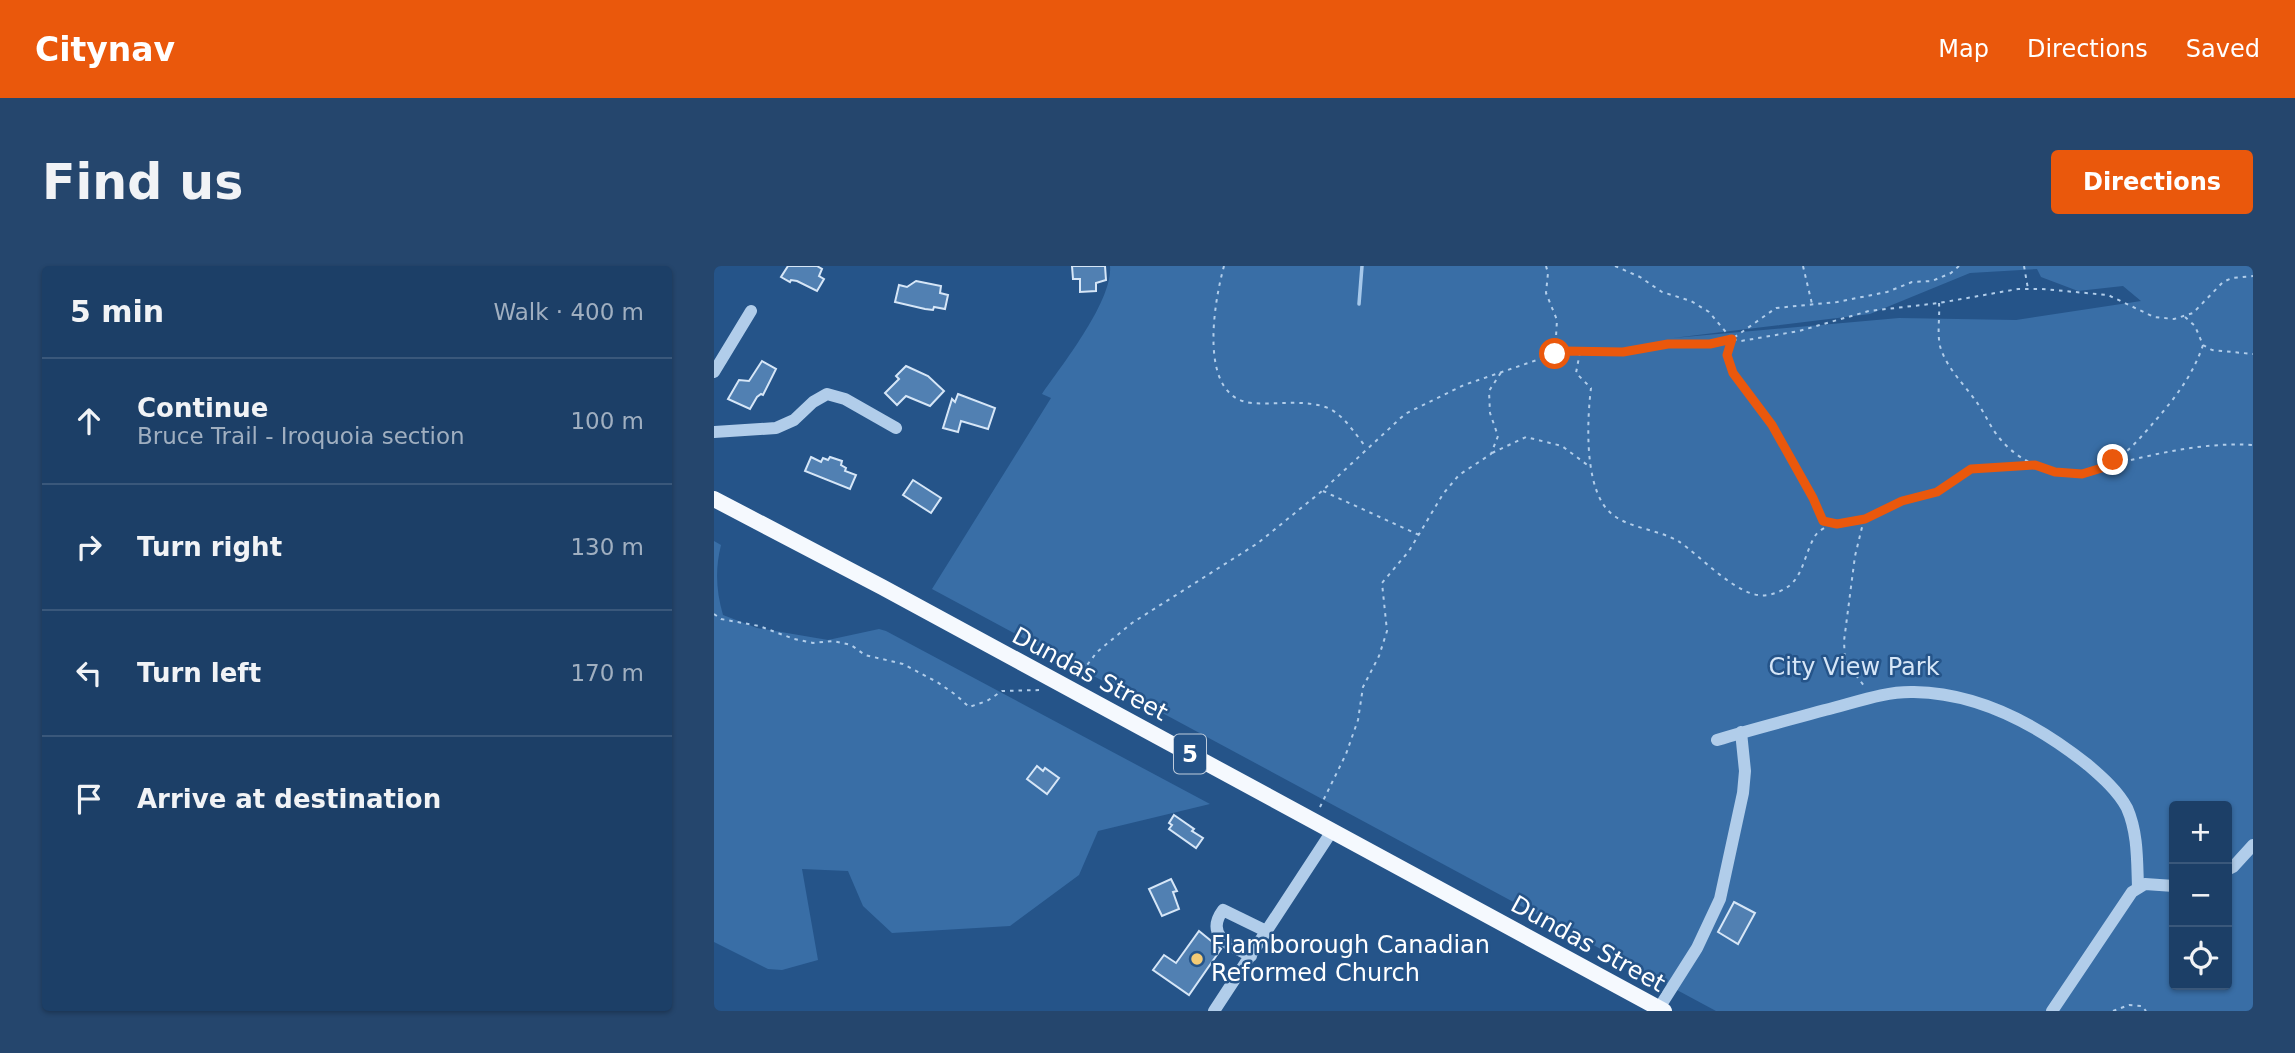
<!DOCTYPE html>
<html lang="en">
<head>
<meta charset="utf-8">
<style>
  body { margin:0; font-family:"DejaVu Sans",sans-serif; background:#25466d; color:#f1f3f6 }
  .controls { position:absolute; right:21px; bottom:21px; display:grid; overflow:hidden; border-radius:7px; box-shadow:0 2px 5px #0004 }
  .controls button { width:63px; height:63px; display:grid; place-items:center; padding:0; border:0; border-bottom:2px solid #3a587b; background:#1c3f67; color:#f1f3f6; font:35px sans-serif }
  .stop { position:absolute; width:21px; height:21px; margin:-16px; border:5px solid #ea580c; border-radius:50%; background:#fff }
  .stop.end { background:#ea580c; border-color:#fff; box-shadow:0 2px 7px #0008 }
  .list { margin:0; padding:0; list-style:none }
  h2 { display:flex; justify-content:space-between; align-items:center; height:91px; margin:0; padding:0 28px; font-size:30px }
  h2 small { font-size:23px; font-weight:400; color:#a0afc0 }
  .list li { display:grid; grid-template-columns:46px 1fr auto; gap:21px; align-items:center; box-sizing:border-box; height:126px; padding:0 28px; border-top:2px solid #3a587b }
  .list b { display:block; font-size:26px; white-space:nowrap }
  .list p { margin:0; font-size:23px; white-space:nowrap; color:#a0afc0 }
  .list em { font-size:23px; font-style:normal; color:#a0afc0 }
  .icon { flex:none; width:38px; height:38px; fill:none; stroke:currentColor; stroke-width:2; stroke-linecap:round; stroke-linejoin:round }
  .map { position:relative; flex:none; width:1539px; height:745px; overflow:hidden; border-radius:7px }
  header { display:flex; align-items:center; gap:42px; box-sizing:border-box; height:98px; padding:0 35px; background:#ea580c; color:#fff }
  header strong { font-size:33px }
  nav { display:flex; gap:38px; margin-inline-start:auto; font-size:24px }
  .intro { display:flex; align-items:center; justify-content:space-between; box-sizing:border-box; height:168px; padding:0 42px }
  h1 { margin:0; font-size:49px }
  .button { padding:18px 32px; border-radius:7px; background:#ea580c; color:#fff; font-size:24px; font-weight:700 }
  main { display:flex; gap:42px; padding:0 42px }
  aside { flex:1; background:#1c3f67; border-radius:7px; box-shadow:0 2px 5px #0004 }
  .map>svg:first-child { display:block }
  .green { fill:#396ea6; fill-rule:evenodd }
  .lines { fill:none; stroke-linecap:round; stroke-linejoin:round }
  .stream { stroke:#a6c8ea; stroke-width:3.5 }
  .building { fill:#5180b2; stroke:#d6e6f7; stroke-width:2 }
  .path { stroke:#b1cdea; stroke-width:2; stroke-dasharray:3.5 5; stroke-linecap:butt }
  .minor { stroke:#b1cdea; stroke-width:12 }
  .major { stroke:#f5f9fe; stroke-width:16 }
  .route { stroke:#ea580c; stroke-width:9 }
  .poi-dot { fill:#f4cb75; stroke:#255489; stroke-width:2.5 }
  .labels { text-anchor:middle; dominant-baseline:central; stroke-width:5; stroke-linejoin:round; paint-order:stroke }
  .shield { fill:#255489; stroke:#beccdc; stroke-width:2 }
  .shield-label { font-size:23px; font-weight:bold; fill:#fff }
  .park-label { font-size:24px; fill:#d6e6f7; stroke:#255489 }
  .street-label { font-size:24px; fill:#fff; stroke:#255489 }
  .poi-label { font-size:24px; fill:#fff; stroke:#255489; text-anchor:start }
</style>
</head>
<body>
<header>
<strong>Citynav</strong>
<nav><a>Map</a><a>Directions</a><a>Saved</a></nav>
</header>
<div class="intro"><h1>Find us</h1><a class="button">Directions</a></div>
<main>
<aside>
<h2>5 min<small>Walk · 400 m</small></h2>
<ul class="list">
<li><svg class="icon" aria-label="ahead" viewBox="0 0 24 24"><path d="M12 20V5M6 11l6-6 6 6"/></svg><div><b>Continue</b><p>Bruce Trail - Iroquoia section</p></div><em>100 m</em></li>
<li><svg class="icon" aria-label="right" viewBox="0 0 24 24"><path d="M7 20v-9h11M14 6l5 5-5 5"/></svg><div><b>Turn right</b></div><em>130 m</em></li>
<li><svg class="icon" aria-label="left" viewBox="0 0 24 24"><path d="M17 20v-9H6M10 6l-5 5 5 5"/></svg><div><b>Turn left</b></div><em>170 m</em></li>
<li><svg class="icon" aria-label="arrive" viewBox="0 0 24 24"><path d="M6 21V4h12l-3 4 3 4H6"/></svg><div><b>Arrive at destination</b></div></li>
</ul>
</aside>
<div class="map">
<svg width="1539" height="745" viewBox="0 0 1539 745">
  <rect width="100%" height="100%" fill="#255489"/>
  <path class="green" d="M396,0H1539V745H1002L218,323L337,132L328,128C348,99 399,35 396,0ZM1323,3L1327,11L1364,25L1409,20L1427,35L1302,54L1185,52L959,72L1156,48L1256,7ZM1460,540H1513V719H1460Z
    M0,275L7,279C1,303 2,325 9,349L43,362L114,374L165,363L172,365L496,538L384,565L365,609L296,660L178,667L149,640L134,605L88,603L104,694L68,704L54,703L0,676Z"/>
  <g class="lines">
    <path class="stream" d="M645,38L648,0"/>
  </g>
  <path class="building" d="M74,0H103L108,3L105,10L110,13L103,25L83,15L77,14L76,16L67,11Z
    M358,0H391L392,14L382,17V25L366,26V13H359Z
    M202,15L227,20L226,27L234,29L231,43L220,41L219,44L211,43L181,36L185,19L193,21Z
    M48,95L62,103L49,129L47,128L43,131L36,143L14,133L25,114L35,115Z
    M192,100L214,110L230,125L216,140L192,130L183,139L171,127L185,113L182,110Z
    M244,128L281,142L274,163L247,155L244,166L229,162L238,133L241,136Z
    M97,191L107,196L109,192L114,194L116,191L128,195L127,199L132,202L131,205L142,209L136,223L91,205Z
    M199,214L227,232L217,247L189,229Z
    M323,500L329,505L331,502L345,512L333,528L313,513Z
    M460,549L480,563L478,565L489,572L482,582L455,563L458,559L455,557Z
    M457,613L463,625L459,626L465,643L448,650L435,623Z
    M1020,636L1041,647L1024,678L1004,666Z
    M485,665L507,683L475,729L439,704L450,689L462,697Z"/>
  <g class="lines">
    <path class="path" d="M510,0C500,36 483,132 538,137C563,139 591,133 614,142C630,149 641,168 652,181
      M832,0L834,7L832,27L843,54L841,87
      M901,0L926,11L948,26L977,35L995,46L1017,72
      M1089,0L1098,38
      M1245,0L1237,7L1218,15L1198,16L1173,26L1123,36L1062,42L1018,73L1013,89L1019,107L1058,159L1099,232L1109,255L1123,258L1151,252L1188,235L1223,226L1257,203L1321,199
      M1310,0L1314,23
      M1225,37C1226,51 1223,66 1226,80C1232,102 1251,119 1264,138C1272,149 1277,163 1287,174C1311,202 1354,216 1389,201C1409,193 1427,171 1441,155C1461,132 1479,109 1489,79
      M1471,51L1481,60L1489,79L1498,84L1539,88
      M866,86L862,107L877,122C873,154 871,210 889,238C905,263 940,261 964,275C985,288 1026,335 1054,329C1091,321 1086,296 1101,270C1104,265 1112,261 1117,258
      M778,187L812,171L848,180L876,201
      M1392,200C1442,188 1487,176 1539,179
      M609,225L705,269
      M1150,253L1141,290L1130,375L1131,395L1151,421
      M0,348L7,353L45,360L80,373L99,377L119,375L137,379L151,389L189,398L223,416L242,429L255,441L273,435L288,425L328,424
      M363,412L383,386L418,357L544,277L608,225L691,148L750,119L849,85L909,86L954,78H996L1018,73L1027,75L1085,65L1155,45L1225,37L1304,23H1328L1394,29L1440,51L1460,53L1479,47L1509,16L1518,12L1539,10
      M606,541L632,488L644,454L649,421L665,390L673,365L668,317L695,285L729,228L745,209L777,188L784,170L776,147L775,125L788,105
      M1399,745L1415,739L1428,740L1432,745"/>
    <path class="minor" d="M0,106L37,45
      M0,166L62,162L80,154L99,136L113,128L131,133L182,162
      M1003,474C1039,463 1075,454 1111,444C1140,437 1170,425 1200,426C1265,427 1324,459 1374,499C1388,511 1404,525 1413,542C1424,567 1423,595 1424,621
      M1513,604L1519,601L1539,579
      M537,690C517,680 490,670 509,644L552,665
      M945,742L983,682L1006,633L1029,527L1031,505L1027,466
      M500,745L618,565
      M1338,745L1418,626L1431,618L1460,620"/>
    <path class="major" d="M0,233L168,321L950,745"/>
  </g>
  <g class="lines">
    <path class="route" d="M841,88L849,85L909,86L954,78H996L1018,73L1013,89L1019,107L1058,159L1099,232L1109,255L1123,258L1151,253L1188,235L1223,226L1257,203L1321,199L1341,206L1368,208L1391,201L1399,194"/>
  </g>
  <circle class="poi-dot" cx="483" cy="693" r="7"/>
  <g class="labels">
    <rect class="shield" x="460" y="468.5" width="32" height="39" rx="5"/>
    <g class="shield-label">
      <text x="476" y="488">5</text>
    </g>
    <g class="park-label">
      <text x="1140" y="401">City View Park</text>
    </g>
    <g class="street-label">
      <text transform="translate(376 408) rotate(28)">Dundas Street</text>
      <text transform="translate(874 678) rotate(29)">Dundas Street</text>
    </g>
    <g class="poi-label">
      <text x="497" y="679">Flamborough Canadian<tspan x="497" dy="28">Reformed Church</tspan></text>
    </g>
  </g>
</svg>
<div class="controls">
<button>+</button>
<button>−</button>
<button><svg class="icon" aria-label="locate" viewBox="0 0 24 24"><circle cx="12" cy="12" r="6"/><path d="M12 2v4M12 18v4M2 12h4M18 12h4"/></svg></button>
</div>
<div class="stop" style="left:841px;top:88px"></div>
<div class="stop end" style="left:1399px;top:194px"></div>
</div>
</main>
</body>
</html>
